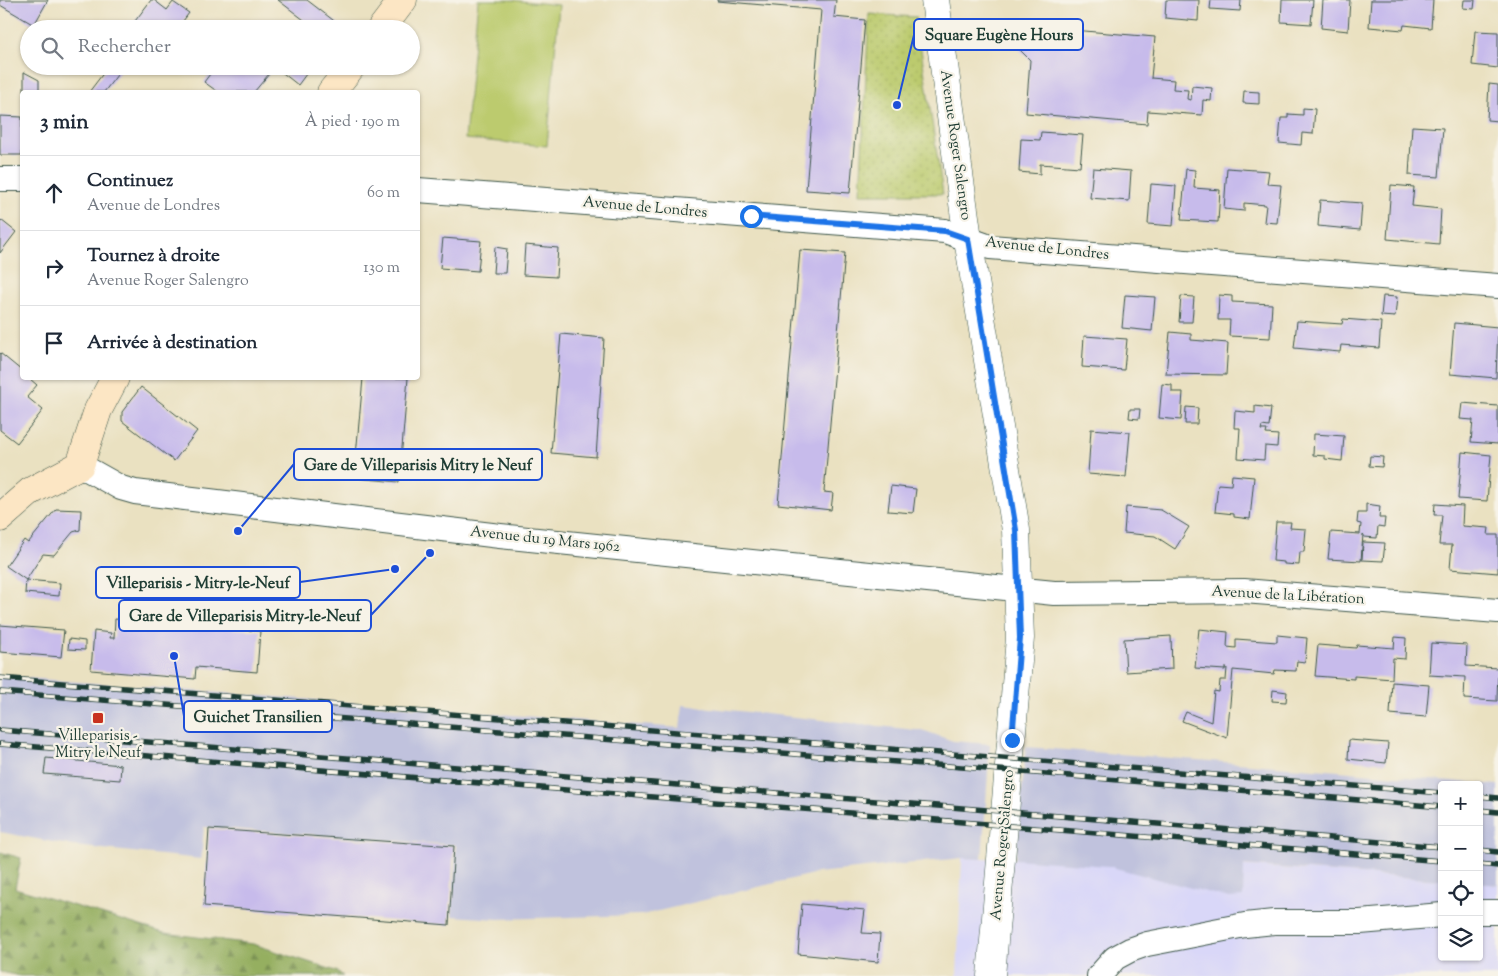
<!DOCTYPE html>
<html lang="fr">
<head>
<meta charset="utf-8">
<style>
  body { margin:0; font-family:"Sorts Mill Goudy",serif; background:#f6f6f7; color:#1f2937 }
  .controls { position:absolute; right:15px; bottom:15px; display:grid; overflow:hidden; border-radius:5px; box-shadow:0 1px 4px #0004 }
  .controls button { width:45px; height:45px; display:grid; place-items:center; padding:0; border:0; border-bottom:1px solid #e0e1e3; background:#fff; color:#1f2937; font:25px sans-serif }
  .stop { position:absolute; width:15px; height:15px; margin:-11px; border:4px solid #1a73e8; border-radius:50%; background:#fff }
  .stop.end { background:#1a73e8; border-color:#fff; box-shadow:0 1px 5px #0008 }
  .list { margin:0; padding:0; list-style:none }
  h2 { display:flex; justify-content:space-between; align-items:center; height:65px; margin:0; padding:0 20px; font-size:21px }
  h2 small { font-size:16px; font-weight:400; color:#747a83 }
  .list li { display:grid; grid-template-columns:32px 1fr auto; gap:15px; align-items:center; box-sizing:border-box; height:75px; padding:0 20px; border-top:1px solid #e0e1e3 }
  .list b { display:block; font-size:19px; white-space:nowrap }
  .list p { margin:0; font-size:16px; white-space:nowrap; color:#747a83 }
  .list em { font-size:16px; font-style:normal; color:#747a83 }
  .icon { flex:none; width:28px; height:28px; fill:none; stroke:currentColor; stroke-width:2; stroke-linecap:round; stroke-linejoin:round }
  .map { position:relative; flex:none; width:1498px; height:976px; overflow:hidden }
  .search { position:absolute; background:#fff; box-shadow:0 1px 4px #0004; left:20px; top:20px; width:400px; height:55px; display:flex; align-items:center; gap:12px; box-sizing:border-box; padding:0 18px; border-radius:28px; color:#747a83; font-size:19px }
  .panel { position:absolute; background:#fff; box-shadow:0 1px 4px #0004; left:20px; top:90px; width:400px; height:290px; border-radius:5px }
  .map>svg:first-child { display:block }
  .built { fill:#d9d7f8 }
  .industrial { fill:#c0c2dd }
  .forest { fill:url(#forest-firs); stroke:#5a764a }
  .park { fill:url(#park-dots); stroke:#6e8451 }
  .garden { fill:#bccb6e; stroke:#6e8451 }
  .building { fill:#c7bbeb }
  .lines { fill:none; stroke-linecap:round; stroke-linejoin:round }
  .minor-casing { stroke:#3d5649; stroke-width:26 }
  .tertiary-casing { stroke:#3d5649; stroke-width:29 }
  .secondary-casing { stroke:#3d5649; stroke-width:29 }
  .minor { stroke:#fff; stroke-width:24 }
  .tertiary { stroke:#fff; stroke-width:28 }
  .secondary { stroke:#fce6c4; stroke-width:28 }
  .rail-casing { stroke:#1f3d34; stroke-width:5.5 }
  .rail { stroke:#f7f3e8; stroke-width:4; stroke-dasharray:11; stroke-linecap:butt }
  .route { stroke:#1a73e8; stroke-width:6 }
  .poi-dot { fill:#c8321e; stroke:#f7f3e8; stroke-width:2 }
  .labels { text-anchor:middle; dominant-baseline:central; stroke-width:4.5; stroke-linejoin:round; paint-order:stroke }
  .street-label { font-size:15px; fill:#1f3d34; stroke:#f7f3e8 }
  .poi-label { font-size:15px; fill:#1f3d34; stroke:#f7f3e8 }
  .leader { fill:none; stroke:#1d4ed8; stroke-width:2 }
  .callout-dot { fill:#1d4ed8; stroke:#f7f3e8; stroke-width:2 }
  .callout { fill:#f7f3e8; stroke:#1d4ed8; stroke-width:2 }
  .callout-label { font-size:16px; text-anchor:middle; font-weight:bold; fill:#1f3d34 }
</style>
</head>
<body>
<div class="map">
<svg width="1498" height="976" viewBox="0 0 1498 976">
  <defs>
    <pattern id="forest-firs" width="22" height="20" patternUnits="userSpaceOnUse" patternTransform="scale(1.25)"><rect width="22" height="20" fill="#95af61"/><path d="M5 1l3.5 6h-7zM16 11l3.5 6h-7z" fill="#799051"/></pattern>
    <pattern id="park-dots" width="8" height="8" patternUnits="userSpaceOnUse" patternTransform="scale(1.25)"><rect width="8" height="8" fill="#bccb6e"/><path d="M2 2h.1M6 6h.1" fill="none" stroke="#a1af60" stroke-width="1.8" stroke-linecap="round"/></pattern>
  </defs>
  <rect width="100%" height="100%" fill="#f7f3e8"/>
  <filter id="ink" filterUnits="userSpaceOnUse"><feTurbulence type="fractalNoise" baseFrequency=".02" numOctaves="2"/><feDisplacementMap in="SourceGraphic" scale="10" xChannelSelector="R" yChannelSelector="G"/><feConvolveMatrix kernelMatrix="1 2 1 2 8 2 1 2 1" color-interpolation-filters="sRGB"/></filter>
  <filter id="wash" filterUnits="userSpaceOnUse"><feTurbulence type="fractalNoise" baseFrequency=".0096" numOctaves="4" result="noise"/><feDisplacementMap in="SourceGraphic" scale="20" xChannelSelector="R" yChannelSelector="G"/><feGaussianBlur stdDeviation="1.12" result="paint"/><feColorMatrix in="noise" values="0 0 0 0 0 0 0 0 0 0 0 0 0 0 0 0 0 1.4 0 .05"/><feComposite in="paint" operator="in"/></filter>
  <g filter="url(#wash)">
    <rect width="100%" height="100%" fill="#eae1c1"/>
    <path class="built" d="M962,858L1172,860L1442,880V957H1479V883L1498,885V976H957Z"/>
    <path class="industrial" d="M0,676L680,728L683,705L925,731L953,741L990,744L982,859L962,858L817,873L642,915L498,919L452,916L456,845L204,827L201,859L74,846L0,832Z
      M1026,747L1327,770L1498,785V885L1479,883V785H1442V880L1244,865L1243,897L1229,898L1108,866L1015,859Z"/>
    <path class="forest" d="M0,852L21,858L15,888L164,933L253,944L336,971L343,976H20L0,972Z"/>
    <path class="park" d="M869,14L916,17L943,194H860Z"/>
    <path class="garden" d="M478,0H511L559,5L547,146L465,139Z"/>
    <g id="blocks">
      <path class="building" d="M0,0H48L34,25L0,5Z
        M151,0H154L167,10L173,2L189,13L177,29H129Z
        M278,0H307L342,27L341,29H297L304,20Z
        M717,0H836L834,17L865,20L850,193L806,190L821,10L717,1Z
        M1166,0H1199L1198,21L1165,18Z
        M1211,0H1241L1240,11L1210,9Z
        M1282,0H1313L1311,24L1281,22Z
        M1323,0H1350L1348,31L1321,28Z
        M1371,0H1433L1431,28L1404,25L1403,30L1369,27Z
        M1464,0H1475L1474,9L1463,8Z
        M1019,18L1050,20L1049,28L1155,37L1151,78L1174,80L1173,89L1188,90L1187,99L1191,100L1192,86L1212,88L1211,101L1203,100L1202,115L1148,111L1147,124L1026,113L1030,60L1016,46Z
        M1475,31L1498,32V68L1472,65Z
        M106,66H124L104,92H89L108,67Z
        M216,66H258L269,74L254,92H218L204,82Z
        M274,66H312L298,85Z
        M24,72L39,80V92H24Z
        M1489,84L1498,85V121L1487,120Z
        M1244,91L1259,92V104L1243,103Z
        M1303,108L1315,109L1313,134L1302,133L1301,145L1279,143L1281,118H1288V114L1303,115Z
        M0,116L22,117V155H0Z
        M1412,126L1443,128L1439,177L1409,175Z
        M1041,132L1083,135L1080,167L1040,164V174L1019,172L1021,139L1040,140Z
        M1093,168L1131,171L1129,201L1090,198Z
        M1227,168L1269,171L1267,184L1281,185L1277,223L1264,222L1266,205L1244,203V211L1224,209Z
        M1186,169L1195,170L1194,188L1220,190L1218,222L1181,220Z
        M1151,184L1176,186L1173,226L1148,224Z
        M1391,185L1414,187L1412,206L1441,209L1439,244L1387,239Z
        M1320,200L1362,203L1360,230L1318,226Z
        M1,220L16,232L0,253V221Z
        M443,238L481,241L478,271L440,268Z
        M525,245L558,248L556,277L523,275Z
        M495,247L507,249L505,273H493Z
        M800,250L845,253L824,492L833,493L831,510L778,504Z
        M1125,295L1155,297L1152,331L1122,328Z
        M1219,295L1232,296V302L1272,304L1270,338L1229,336L1230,320H1218Z
        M1181,296L1194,297L1192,322H1179Z
        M1383,296L1397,297L1395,317L1381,316Z
        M1343,319L1381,322L1379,348L1341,345L1340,352L1294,348L1297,321L1342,324Z
        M1454,323L1498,327L1496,378L1450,374Z
        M1170,332L1191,334V340L1228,343L1226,375L1166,374Z
        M561,334L604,338L596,457L551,453Z
        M1084,336L1127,339L1124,370L1082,367Z
        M0,353L22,371V378H31L30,379L37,385L27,397L43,410L17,443L0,430Z
        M363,378H408L399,482L354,478Z
        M1162,384L1172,385V392H1183L1181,420L1159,418Z
        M141,387L197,431L174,461L122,421V412Z
        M1462,403L1498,406V444L1471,442L1473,420L1460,419Z
        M1255,406L1271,408L1269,427L1262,426L1261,430H1267L1266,434L1278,435L1277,447L1265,446L1264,460L1238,458L1240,428H1234L1235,411L1255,413Z
        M1186,407L1198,408L1197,424H1185Z
        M1130,409H1140L1139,419L1129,418Z
        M1091,429L1130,432L1126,477L1088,474Z
        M1314,434L1344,436L1342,461L1325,459V456L1313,455Z
        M1462,452L1491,455L1487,501L1458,499Z
        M1370,456L1383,457L1382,467L1369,466Z
        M1232,475L1254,477L1250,519L1234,517V514L1215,512L1218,484L1231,485Z
        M891,486L916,489L913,513L888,511Z
        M1366,504L1380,506L1379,518H1385L1384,527L1378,526L1377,538L1364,537V535L1363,534L1361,561L1328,559L1331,532L1360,534L1361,524L1357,523L1358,513H1366Z
        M1435,504L1463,506L1462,526L1489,528L1488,535H1498V573L1450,569L1452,545H1439L1442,515H1434Z
        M1126,507L1161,510L1189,527L1175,549L1155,536L1124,533Z
        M56,509L81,510L80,530L73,532L54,555L43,554L26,580L6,566L24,540L28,543Z
        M1276,522H1291L1290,528L1306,529L1304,552H1300L1299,565L1284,564V562L1273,561Z
        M1363,542L1385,543L1383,561L1362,560Z
        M26,580L60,583L59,596L25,593Z
        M115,619L260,631L257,672L196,667L195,679L91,670L94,631L111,633L110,638H114Z
        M0,625L64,630L61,657L0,652Z
        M1199,629L1228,632L1227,647L1236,648V639L1277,642V635L1307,638L1305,662L1297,661L1296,671L1275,670L1274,674L1233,670L1227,738L1182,721L1186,712L1211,722L1214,691L1219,692L1220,680H1226L1227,668H1225V670L1195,668Z
        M1171,636L1172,669L1126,672L1124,639Z
        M1395,637L1406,638L1405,659L1393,658L1392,679L1354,676V679L1315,676L1318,645L1356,648L1357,645L1394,648Z
        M69,639L85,641V650L68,649Z
        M1431,643L1467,645L1466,666L1498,668L1497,701L1464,699L1465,677L1429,675Z
        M1392,682L1429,685L1426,717L1390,714Z
        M1273,690L1287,692L1286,702L1272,701Z
        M1349,740L1388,743L1386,763L1348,759Z
        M46,758L121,765L120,780L44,774Z
        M209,829L454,846L449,925L204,906Z
        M802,904L865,910L862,933L880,934L878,962L798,954Z"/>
    </g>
  </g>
  <g filter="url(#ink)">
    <use href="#blocks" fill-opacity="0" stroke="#3d5649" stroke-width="1"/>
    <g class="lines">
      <g class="minor-casing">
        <path id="minor" d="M0,179H22
          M418,190L945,231L990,247L1498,286
          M80,465L121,488L135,492L500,536L1054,593L1244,591L1498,611
          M1479,912H1498
          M1099,976L1115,958L1130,950L1147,944L1245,925L1274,922H1360L1442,915"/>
      </g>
      <g class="tertiary-casing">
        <path id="tertiary" d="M935,0L968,239L1016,530L1020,638L991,976"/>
      </g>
      <g class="secondary-casing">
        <path id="secondary" d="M381,29L403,0
          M331,92L352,66
          M0,518L31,491L80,465L98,410L115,378"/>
      </g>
      <use href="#minor" class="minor"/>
      <use href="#tertiary" class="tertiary"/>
      <use href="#secondary" class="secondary"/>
      <g class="rail-casing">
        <path id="rail" d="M0,678L1442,793
          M0,692L987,769L1442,807
          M0,730L1442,847
          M0,744L1442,861
          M1479,796L1498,798
          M1479,810L1498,812
          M1479,850L1498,852
          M1479,864L1498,866"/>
      </g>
      <use href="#rail" class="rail"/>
    </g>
  </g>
  <g class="lines" filter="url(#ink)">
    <path class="route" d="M751,216L945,231L968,239L1016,530L1020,638L1012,740"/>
  </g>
  <rect class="poi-dot" x="92" y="712" width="12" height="12" rx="2.5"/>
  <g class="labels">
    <g class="street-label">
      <text transform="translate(955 145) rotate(82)">Avenue Roger Salengro</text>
      <text transform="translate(645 208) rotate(5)">Avenue de Londres</text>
      <text transform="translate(1047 249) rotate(6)">Avenue de Londres</text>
      <text transform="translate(545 540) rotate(6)">Avenue du 19 Mars 1962</text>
      <text transform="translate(1288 596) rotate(3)">Avenue de la Libération</text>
      <text transform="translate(1003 845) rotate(-85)">Avenue Roger Salengro</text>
    </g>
    <g class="poi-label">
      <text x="98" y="736">Villeparisis -<tspan x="98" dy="17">Mitry le Neuf</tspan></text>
    </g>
  </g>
  <path class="leader" d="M897 105L914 35M238 531L294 464M395 569L300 582M430 553L371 615M174 656L184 716"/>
  <g class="callout-dot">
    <circle cx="897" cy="105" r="5"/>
    <circle cx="238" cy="531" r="5"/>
    <circle cx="395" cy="569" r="5"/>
    <circle cx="430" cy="553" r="5"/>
    <circle cx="174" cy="656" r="5"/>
  </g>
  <g class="callout">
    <rect x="914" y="19" width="169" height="31" rx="5"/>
    <rect x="294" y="449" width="248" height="31" rx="5"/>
    <rect x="96" y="567" width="204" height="31" rx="5"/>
    <rect x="119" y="600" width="252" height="31" rx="5"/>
    <rect x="184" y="701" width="148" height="31" rx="5"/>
  </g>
  <g class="callout-label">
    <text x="999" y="40">Square Eugène Hours</text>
    <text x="418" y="470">Gare de Villeparisis Mitry le Neuf</text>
    <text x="198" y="588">Villeparisis - Mitry-le-Neuf</text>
    <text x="245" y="621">Gare de Villeparisis Mitry-le-Neuf</text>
    <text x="258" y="722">Guichet Transilien</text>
  </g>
</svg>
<div class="controls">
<button>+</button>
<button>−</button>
<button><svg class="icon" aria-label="locate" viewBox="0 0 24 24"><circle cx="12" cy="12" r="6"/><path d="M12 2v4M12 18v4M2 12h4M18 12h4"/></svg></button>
<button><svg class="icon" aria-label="layers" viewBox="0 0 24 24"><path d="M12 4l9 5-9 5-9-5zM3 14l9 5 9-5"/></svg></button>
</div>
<div class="stop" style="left:751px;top:216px"></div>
<div class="stop end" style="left:1012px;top:740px"></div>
<div class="search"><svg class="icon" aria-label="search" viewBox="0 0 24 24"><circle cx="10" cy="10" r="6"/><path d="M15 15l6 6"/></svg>Rechercher</div>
<section class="panel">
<h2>3 min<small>À pied · 190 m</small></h2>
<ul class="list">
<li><svg class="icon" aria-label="ahead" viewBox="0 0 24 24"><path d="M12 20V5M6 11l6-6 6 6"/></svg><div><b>Continuez</b><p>Avenue de Londres</p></div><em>60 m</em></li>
<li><svg class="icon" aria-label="right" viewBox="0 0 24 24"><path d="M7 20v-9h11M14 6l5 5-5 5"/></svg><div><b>Tournez à droite</b><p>Avenue Roger Salengro</p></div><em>130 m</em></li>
<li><svg class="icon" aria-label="arrive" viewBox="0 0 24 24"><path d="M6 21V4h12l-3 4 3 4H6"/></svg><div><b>Arrivée à destination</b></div></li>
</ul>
</section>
</div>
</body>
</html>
